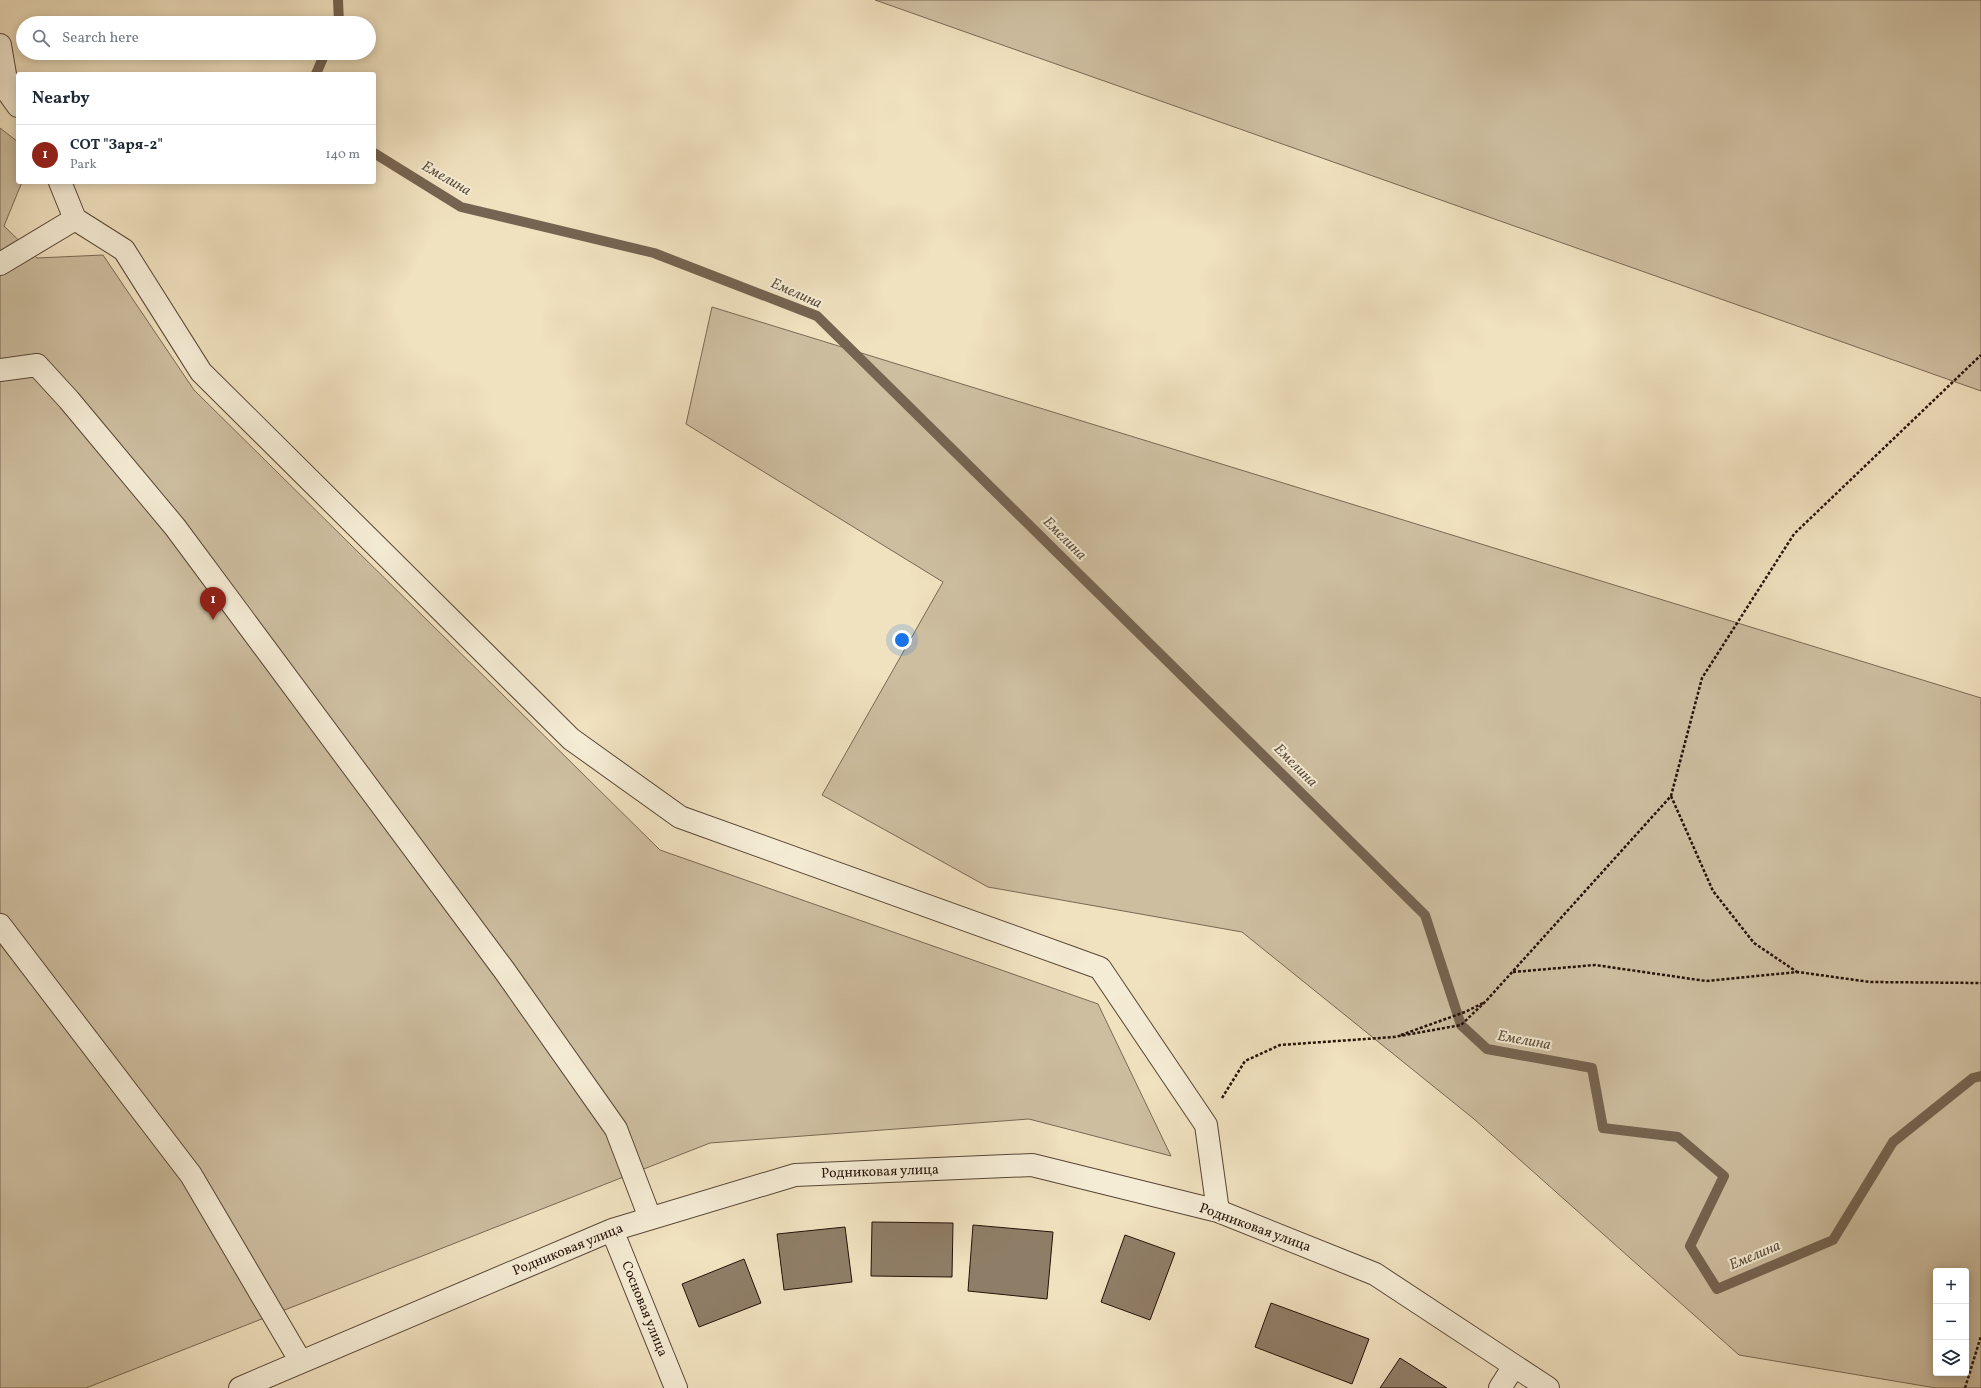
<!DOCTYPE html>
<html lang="en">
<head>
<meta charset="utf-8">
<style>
  body { margin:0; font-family:Vollkorn,serif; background:#f6f6f7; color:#1f2937 }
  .controls { position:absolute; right:12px; bottom:12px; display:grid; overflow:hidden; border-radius:4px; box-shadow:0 2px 10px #0003 }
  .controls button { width:36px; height:36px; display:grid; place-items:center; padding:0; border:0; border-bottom:1px solid #e0e1e3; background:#fff; color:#1f2937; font:20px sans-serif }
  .you { position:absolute; left:902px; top:640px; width:14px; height:14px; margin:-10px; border:3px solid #fff; border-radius:50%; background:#1a73e8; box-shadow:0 0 0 6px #1a73e833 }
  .badge { display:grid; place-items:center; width:26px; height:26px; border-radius:50%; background:#8f2418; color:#fff; font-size:13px; font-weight:700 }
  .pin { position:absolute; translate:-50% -33px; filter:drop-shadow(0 1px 2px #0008) }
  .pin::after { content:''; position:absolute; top:21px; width:14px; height:12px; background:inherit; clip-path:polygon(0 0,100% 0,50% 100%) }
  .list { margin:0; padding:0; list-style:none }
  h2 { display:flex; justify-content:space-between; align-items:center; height:52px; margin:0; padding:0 16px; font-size:17px }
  h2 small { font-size:13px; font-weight:400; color:#747a83 }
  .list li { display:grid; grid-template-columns:26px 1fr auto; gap:12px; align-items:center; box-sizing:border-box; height:60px; padding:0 16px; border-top:1px solid #e0e1e3 }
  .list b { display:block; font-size:15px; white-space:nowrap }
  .list p { margin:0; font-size:13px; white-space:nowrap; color:#747a83 }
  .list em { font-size:13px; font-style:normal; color:#747a83 }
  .icon { flex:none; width:22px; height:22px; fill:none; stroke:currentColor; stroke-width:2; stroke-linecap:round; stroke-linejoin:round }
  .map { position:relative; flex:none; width:1981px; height:1388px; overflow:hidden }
  .search { position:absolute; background:#fff; box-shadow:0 2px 10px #0003; left:16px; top:16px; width:360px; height:44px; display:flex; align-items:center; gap:10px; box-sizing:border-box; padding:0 14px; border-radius:22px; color:#747a83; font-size:15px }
  .panel { position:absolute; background:#fff; box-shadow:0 2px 10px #0003; left:16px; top:72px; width:360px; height:112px; border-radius:4px }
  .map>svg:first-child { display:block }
  .green { fill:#cdbea0; stroke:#796854; fill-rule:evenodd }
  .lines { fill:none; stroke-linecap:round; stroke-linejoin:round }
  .stream { stroke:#756451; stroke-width:10 }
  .building { fill:#8f7e67; stroke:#251208 }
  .minor-casing { stroke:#584636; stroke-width:24 }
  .path { stroke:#251208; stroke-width:2.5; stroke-dasharray:3 2; stroke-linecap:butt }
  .minor { stroke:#f5ecd5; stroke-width:22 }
  .labels { text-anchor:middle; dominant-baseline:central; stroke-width:4; stroke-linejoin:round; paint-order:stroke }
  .street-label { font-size:14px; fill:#251208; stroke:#f5ecd5 }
  .water-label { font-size:15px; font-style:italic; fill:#61503e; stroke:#f5ecd5 }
</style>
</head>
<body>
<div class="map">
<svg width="1981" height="1388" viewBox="0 0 1981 1388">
  <rect width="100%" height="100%" fill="#f0e1bf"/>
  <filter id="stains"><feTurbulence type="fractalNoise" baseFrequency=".005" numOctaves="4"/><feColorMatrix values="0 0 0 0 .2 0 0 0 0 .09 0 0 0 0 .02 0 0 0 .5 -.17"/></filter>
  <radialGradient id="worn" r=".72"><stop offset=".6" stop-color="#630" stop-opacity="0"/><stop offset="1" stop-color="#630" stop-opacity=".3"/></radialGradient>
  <path class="green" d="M875,0H1981V391Z
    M0,128L18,142V182H22L4,226L37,258L103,255L194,390L660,850L1098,1004L1171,1156L1029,1119L710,1143L86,1388H0Z
    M712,307L1981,698V1388H1936L1739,1355L1474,1119L1242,932L988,887L822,795L943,582L686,424ZM1936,1271H1966V1373H1936Z"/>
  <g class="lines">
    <path class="stream" d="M338,0L339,23
      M316,74L325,53
      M374,153L461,207L654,253L817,316L1425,915L1461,1025L1487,1049L1592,1068L1603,1128L1678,1137L1724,1176L1690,1246L1717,1289L1833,1240L1893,1142L1973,1078L1981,1076"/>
  </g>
  <path class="building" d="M872,1222L953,1223L952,1277L871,1276Z
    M973,1225L1053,1232L1047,1299L968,1291Z
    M845,1227L852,1282L784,1290L777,1234Z
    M1125,1235L1175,1253L1150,1320L1101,1302Z
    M744,1259L761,1303L699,1327L682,1284Z
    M1271,1303L1369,1339L1352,1384L1255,1347Z
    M1400,1358L1447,1388H1380Z"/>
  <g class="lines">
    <g class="minor-casing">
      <path id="minor" d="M0,45L8,92L18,106
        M60,182L75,219L124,250L201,372L571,739L680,817L1100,968L1206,1125L1218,1211
        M0,264L75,219
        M0,370L37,365L69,400L175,527L504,970L616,1129L650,1218
        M0,925L191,1175L301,1362
        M612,1230L676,1388
        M240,1388L612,1230L795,1175L1032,1165L1218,1211L1375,1274L1548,1388
        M1500,1388L1514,1366"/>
    </g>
    <path class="path" d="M1671,796L1713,891L1754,943L1797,972
      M1513,972L1595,965L1706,981L1798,972L1870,982L1981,983
      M1401,1035L1465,1012L1483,1003
      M1222,1098L1245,1061L1280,1045L1394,1037L1461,1025L1486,1001L1671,796L1702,678L1794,534L1981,355
      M1965,1388L1981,1336"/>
    <use href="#minor" class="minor"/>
  </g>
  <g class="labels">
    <g class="street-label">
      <text transform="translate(880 1172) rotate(-2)">Родниковая улица</text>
      <text transform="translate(1255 1228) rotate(20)">Родниковая улица</text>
      <text transform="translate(568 1250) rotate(-22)">Родниковая улица</text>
      <text transform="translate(644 1309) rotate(68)">Сосновая улица</text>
    </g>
    <g class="water-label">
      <text transform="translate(446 179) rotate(30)">Емелина</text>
      <text transform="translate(796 294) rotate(24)">Емелина</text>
      <text transform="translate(1064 539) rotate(45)">Емелина</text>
      <text transform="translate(1295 766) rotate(45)">Емелина</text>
      <text transform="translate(1524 1041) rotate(10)">Емелина</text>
      <text transform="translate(1755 1256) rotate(-23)">Емелина</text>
    </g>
  </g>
  <rect width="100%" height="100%" filter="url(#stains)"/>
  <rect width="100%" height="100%" fill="url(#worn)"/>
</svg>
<div class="controls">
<button>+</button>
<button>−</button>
<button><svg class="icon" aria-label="layers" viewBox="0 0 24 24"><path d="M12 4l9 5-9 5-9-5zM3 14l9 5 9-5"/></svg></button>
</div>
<div class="you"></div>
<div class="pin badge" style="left:213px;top:620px">1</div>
<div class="search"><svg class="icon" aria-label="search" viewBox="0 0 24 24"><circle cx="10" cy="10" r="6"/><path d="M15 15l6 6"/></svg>Search here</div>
<section class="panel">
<h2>Nearby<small></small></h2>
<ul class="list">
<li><span class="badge">1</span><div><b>СОТ &quot;Заря-2&quot;</b><p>Park</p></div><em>140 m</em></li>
</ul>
</section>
</div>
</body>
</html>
